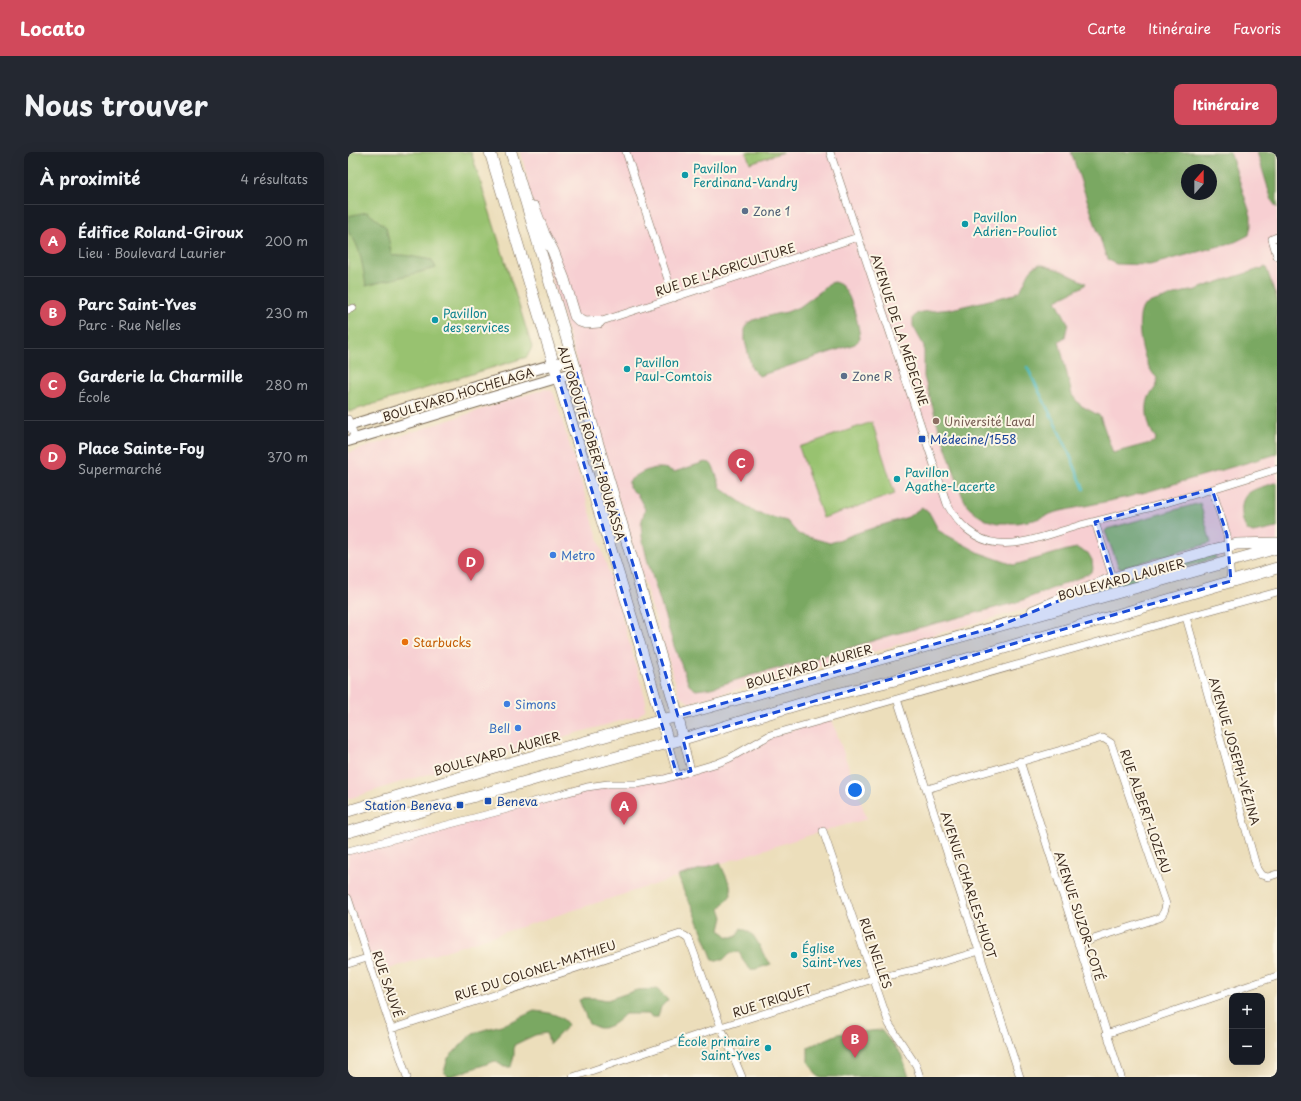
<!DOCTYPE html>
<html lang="fr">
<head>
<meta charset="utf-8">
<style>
  body { margin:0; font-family:"Playpen Sans",sans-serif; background:#242831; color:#f1f3f6 }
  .controls { position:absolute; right:12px; bottom:12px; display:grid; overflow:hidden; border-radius:8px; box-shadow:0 4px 16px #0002 }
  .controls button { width:36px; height:36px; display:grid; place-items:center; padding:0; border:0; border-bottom:1px solid #363941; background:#171b24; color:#f1f3f6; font:20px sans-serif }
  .compass { position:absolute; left:833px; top:12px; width:36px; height:36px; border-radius:50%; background:#171b24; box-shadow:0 4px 16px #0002; rotate:21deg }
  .you { position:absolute; left:507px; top:638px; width:14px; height:14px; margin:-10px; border:3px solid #fff; border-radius:50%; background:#1a73e8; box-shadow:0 0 0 6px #1a73e833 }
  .badge { display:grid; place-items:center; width:26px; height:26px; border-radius:50%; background:#d1495b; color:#fff; font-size:13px; font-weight:700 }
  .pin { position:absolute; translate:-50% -33px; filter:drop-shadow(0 1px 2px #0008) }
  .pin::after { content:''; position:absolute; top:21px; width:14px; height:12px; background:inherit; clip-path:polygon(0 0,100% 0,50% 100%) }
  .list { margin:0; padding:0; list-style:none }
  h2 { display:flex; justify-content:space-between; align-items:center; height:52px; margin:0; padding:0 16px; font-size:17px }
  h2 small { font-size:13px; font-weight:400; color:#9ea1a6 }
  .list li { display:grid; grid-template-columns:26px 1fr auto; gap:12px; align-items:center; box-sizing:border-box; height:72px; padding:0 16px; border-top:1px solid #363941 }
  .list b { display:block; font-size:15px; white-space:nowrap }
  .list p { margin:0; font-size:13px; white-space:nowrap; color:#9ea1a6 }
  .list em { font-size:13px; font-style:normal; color:#9ea1a6 }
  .map { position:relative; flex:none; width:929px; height:925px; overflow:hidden; border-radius:8px }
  header { display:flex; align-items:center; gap:24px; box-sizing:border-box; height:56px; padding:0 20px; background:#d1495b; color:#fff }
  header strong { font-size:19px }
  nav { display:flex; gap:22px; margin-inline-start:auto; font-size:14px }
  .intro { display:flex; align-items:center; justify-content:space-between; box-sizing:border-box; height:96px; padding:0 24px }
  h1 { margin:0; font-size:28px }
  .button { padding:10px 18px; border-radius:8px; background:#d1495b; color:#fff; font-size:14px; font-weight:700 }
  main { display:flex; gap:24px; padding:0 24px }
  aside { flex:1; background:#171b24; border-radius:8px; box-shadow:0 4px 16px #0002 }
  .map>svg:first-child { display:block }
  .built { fill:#f7cfd2; fill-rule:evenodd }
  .green { fill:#98c26f; stroke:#6a7646 }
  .forest { fill:#7aa862; stroke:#5a6940; fill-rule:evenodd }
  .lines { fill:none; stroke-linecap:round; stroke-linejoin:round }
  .stream { stroke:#4ab9c2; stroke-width:2.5 }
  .minor-casing { stroke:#796955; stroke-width:8 }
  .secondary-casing { stroke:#796955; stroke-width:12 }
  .primary-casing { stroke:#796955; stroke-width:12 }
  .trunk-casing { stroke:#796955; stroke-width:12 }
  .minor { stroke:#fff; stroke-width:7 }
  .secondary { stroke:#fff; stroke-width:10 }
  .primary { stroke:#fff; stroke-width:11 }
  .trunk { stroke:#fff; stroke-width:11 }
  .marked { fill:#1d4ed8; fill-opacity:0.2; stroke:#1d4ed8; stroke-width:3; stroke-dasharray:8 5; stroke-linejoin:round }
  .culture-dot { fill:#0f9aa8; stroke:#fcf5e5; stroke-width:1.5 }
  .service-dot { fill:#5c6f8a; stroke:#fcf5e5; stroke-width:1.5 }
  .education-dot { fill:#8d6e63; stroke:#fcf5e5; stroke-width:1.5 }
  .transit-dot { fill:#1a4fb4; stroke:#fcf5e5; stroke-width:1.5 }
  .shop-dot { fill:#3f7fe0; stroke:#fcf5e5; stroke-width:1.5 }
  .food-dot { fill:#e8710a; stroke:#fcf5e5; stroke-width:1.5 }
  .labels { text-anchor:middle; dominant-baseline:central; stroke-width:4; stroke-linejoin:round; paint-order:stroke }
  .culture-label { font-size:12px; fill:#0d838f; stroke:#fcf5e5; text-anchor:start }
  .service-label { font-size:12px; fill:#4e5e75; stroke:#fcf5e5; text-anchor:start }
  .street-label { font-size:12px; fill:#3b2a1e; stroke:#fcf5e5 }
  .education-label { font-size:12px; fill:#785e54; stroke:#fcf5e5; text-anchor:start }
  .transit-label { font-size:12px; fill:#164399; stroke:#fcf5e5; text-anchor:start }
  .shop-label { font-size:12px; fill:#366cbe; stroke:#fcf5e5; text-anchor:start }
  .food-label { font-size:12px; fill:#c56008; stroke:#fcf5e5; text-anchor:start }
</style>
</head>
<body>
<header>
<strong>Locato</strong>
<nav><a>Carte</a><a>Itinéraire</a><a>Favoris</a></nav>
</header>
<div class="intro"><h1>Nous trouver</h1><a class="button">Itinéraire</a></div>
<main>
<aside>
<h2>À proximité<small>4 résultats</small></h2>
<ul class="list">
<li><span class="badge">A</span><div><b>Édifice Roland-Giroux</b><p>Lieu · Boulevard Laurier</p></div><em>200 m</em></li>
<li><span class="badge">B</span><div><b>Parc Saint-Yves</b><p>Parc · Rue Nelles</p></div><em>230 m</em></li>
<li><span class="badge">C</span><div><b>Garderie la Charmille</b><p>École</p></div><em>280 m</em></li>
<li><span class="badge">D</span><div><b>Place Sainte-Foy</b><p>Supermarché</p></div><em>370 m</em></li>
</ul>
</aside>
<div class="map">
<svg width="929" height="925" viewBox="0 0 929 925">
  <rect width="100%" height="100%" fill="#fcf5e5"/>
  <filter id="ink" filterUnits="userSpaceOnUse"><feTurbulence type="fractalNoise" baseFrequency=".025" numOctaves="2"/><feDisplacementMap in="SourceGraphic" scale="8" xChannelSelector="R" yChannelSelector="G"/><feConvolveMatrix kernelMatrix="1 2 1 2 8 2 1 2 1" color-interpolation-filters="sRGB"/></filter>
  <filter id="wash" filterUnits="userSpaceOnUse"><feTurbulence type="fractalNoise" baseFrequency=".012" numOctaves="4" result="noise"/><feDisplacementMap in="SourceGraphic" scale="16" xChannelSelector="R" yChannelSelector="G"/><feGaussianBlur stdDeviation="0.9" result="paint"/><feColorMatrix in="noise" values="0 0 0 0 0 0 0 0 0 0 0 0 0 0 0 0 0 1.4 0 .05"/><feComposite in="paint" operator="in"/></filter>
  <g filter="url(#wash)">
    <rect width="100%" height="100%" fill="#ecdebb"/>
    <path class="built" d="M173,0H929V389L725,446L660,462L341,551L331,542L266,334L194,95ZM839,18H863V42H839Z
      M196,237L203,238L206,242L269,447L298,549L297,558L290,564L56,629L0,647V301Z
      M483,565L519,667L475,679L28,821L0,746V699L239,635L278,633L370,611L412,588Z"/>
    <path class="green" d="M0,0H123L184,195L179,205L0,260Z
      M398,0H435L402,11Z
      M524,270L547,342L475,366L451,295Z
      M852,351L863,391L774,416H771L757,379L759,377Z
      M866,401L868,406L725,446L768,429Z"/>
    <path class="forest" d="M723,0H882L903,64V74L901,83L887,90L864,96L802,113L768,112L759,107ZM839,18H863V42H839Z
      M909,0H929V56L924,49Z
      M19,60L38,75L44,104L55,103L84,108L88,116L18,134C15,118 13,92 0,80V64Z
      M692,112L714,119L738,131L736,134L708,148L720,171L717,185L711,189L724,243L732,253L752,264L765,301L806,290L808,286C800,278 796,256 801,245C805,237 811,235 809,226C795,214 786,171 795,155L803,150L836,140L848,138L858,134L918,115L929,147V302L812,336L780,345L708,360L686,368L668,371H650L638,368L628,362L620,355L614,343L589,270L576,225V194L565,174V166L568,162L574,160L603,157L667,142C681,133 676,117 692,112Z
      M486,130C489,131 492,132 494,134C504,144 511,173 512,187L507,192L411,224L404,217L397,189V175L400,171L405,168L428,162L439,160L453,154L473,139L480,132Z
      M357,310L362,311L365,314L373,336L408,361L439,369L450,382L482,391L512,380L560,365L574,355L582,362L591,379L632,401L666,413L719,398L729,396L740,401L744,408L745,417L742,421L733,425L670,450L547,482L452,511L404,523L363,536L348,538L341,533L326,494L299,407L294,385L293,372L297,357L290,344L281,335V329C289,322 302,315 313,316C318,316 322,318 326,320Z
      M929,330V376L905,381L900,379C896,374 894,368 894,362C891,337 910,337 929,330Z
      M372,711L382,733L383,743L372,756L375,765L372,778L380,785H388L393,776C407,782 407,786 414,799C416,804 420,808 423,812C400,820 402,821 391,800L382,801L375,808H365L345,756L336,740L330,724Z
      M309,837L320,848L313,855L310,865H304L300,862H277C271,868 261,877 251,876C248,875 244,873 241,872L231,848L236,846H248L259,848L289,838Z
      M186,859C198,860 214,862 220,873L202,892L198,881L187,883L166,893V903L163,915H156L147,909L101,925L96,920L100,906L125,881L160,871Z
      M533,878L553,902L561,925H470L460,909V895L490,882Z"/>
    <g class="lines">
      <path class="stream" d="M679,215L718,294L736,337"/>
    </g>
  </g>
  <g filter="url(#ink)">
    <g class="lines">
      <g class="minor-casing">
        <path id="minor" d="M278,0L326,146
          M482,0L599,352C609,371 627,389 650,391C675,394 708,380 733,373C756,367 780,361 804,355C846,343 887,330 929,317
          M929,85L924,87L929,104
          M0,158L5,156
          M251,170L510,85
          M0,267L7,287
          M864,337L879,383L883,429
          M747,370L765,426
          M838,465L909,717L913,723L920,725L929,722
          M549,547L672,925
          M335,587L343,619
          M320,591L329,623
          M672,609L773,925
          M579,637L751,587L755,586L763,591L818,752C817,758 816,762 811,766L730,792
          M475,679L541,872L568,913L572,925
          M0,699L156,658L239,635L260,632H289L316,627L370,611L382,606L422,583L838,465L929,440
          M0,746L59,925
          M0,812L19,806
          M43,877L332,782L337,784L341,787L373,875L394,925
          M758,882L929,824
          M225,925L373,875L525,827L570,817L632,799"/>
      </g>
      <g class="secondary-casing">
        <path id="secondary" d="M0,274L144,230L224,207
          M0,289L228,220"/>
      </g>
      <g class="primary-casing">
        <path id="primary" d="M685,459L765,426L864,398L889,392L929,391
          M0,659L143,616L929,396
          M0,680L191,626L335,587L472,546L547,528L929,416"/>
      </g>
      <g class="trunk-casing">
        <path id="trunk" d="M142,0C170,92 197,184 225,276C258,381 291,485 320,591
          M163,0L269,356L326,550L335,587
          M186,55L196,82L205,99L216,127L227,164L232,169L238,171L251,170"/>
      </g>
      <use href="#minor" class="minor"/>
      <use href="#secondary" class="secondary"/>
      <use href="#primary" class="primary"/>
      <use href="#trunk" class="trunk"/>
    </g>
  </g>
  <path class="marked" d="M228,220L330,564L651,474L765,426L747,370L864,337L879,383L883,429L335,587L343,619L329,623L210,225Z"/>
  <g class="culture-dot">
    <circle cx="337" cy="23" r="4"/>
    <circle cx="617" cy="72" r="4"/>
    <circle cx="87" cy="168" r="4"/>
    <circle cx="279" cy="217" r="4"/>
    <circle cx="549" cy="327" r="4"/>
    <circle cx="446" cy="803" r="4"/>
    <circle cx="420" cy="896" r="4"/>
  </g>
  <g class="service-dot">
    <circle cx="397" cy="59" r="4"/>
    <circle cx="496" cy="224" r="4"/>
  </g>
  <circle class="education-dot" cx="588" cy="269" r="4"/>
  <g class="transit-dot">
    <rect x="570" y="283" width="8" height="8" rx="2"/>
    <rect x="136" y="645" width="8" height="8" rx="2"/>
    <rect x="108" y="649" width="8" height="8" rx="2"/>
  </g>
  <g class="shop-dot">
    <circle cx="205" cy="403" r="4"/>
    <circle cx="159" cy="552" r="4"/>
    <circle cx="170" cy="576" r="4"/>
  </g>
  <circle class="food-dot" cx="57" cy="490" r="4"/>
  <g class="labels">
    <g class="culture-label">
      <text x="345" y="16">Pavillon<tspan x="345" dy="14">Ferdinand-Vandry</tspan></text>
      <text x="625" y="65">Pavillon<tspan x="625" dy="14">Adrien-Pouliot</tspan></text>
      <text x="95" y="161">Pavillon<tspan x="95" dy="14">des services</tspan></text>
      <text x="287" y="210">Pavillon<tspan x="287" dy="14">Paul-Comtois</tspan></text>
      <text x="557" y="320">Pavillon<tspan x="557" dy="14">Agathe-Lacerte</tspan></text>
      <text x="454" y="796">Église<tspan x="454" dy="14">Saint-Yves</tspan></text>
      <text x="412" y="889" text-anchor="end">École primaire<tspan x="412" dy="14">Saint-Yves</tspan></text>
    </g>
    <g class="service-label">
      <text x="405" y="59">Zone 1</text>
      <text x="504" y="224">Zone R</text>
    </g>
    <g class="street-label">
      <text transform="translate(377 117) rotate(-18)">RUE DE L'AGRICULTURE</text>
      <text transform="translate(552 178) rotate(72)">AVENUE DE LA MÉDECINE</text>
      <text transform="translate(110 242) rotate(-17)">BOULEVARD HOCHELAGA</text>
      <text transform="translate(244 291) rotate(73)">AUTOROUTE ROBERT-BOURASSA</text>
      <text transform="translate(773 427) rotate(-15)">BOULEVARD LAURIER</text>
      <text transform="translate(461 514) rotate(-16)">BOULEVARD LAURIER</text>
      <text transform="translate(887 599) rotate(74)">AVENUE JOSEPH-VÉZINA</text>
      <text transform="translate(149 601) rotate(-16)">BOULEVARD LAURIER</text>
      <text transform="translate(798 659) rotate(71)">RUE ALBERT-LOZEAU</text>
      <text transform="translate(621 733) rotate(72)">AVENUE CHARLES-HUOT</text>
      <text transform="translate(732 764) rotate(72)">AVENUE SUZOR-COTÉ</text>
      <text transform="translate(528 801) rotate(71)">RUE NELLES</text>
      <text transform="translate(187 818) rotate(-18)">RUE DU COLONEL-MATHIEU</text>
      <text transform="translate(40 832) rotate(71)">RUE SAUVÉ</text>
      <text transform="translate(424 848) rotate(-18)">RUE TRIQUET</text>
    </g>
    <g class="education-label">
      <text x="596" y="269">Université Laval</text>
    </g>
    <g class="transit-label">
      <text x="582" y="287">Médecine/1558</text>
      <text x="148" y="649">Beneva</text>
      <text x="104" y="653" text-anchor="end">Station Beneva</text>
    </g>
    <g class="shop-label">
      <text x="213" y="403">Metro</text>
      <text x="167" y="552">Simons</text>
      <text x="162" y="576" text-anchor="end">Bell</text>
    </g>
    <g class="food-label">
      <text x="65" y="490">Starbucks</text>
    </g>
  </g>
</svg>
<div class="controls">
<button>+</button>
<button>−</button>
</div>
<svg class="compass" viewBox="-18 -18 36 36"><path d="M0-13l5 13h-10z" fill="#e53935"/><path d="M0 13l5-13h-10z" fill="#9ea1a6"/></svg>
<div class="you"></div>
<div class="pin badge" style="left:276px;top:673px">A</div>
<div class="pin badge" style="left:507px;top:906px">B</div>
<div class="pin badge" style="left:393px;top:330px">C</div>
<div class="pin badge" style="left:123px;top:429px">D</div>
</div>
</main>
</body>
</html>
